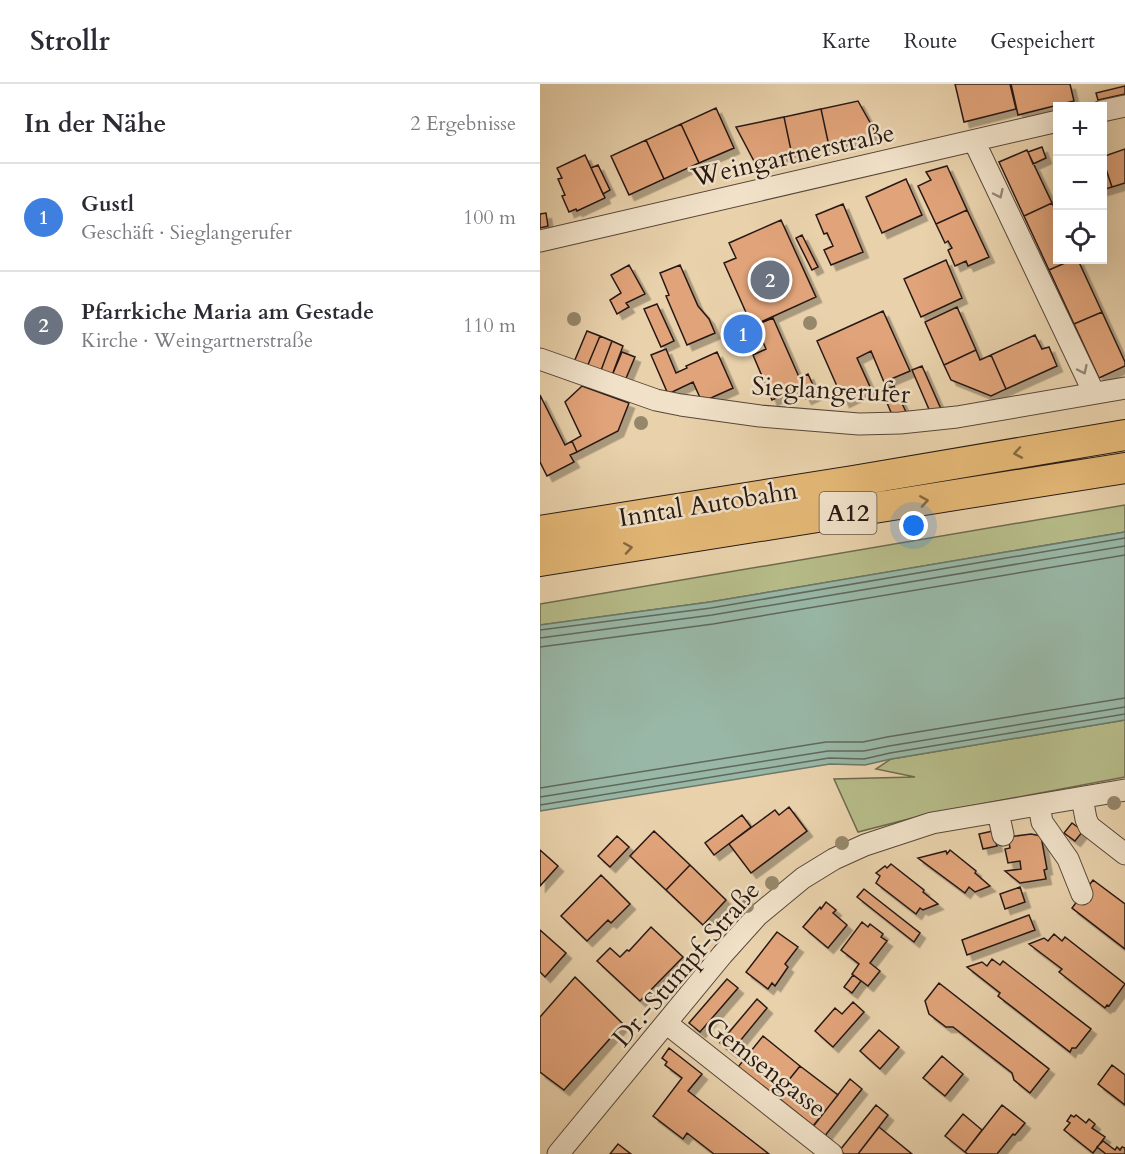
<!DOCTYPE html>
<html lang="de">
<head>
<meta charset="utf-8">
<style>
  body { margin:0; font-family:Cardo,serif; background:#f7f7f7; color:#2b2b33 }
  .controls { position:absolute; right:18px; top:18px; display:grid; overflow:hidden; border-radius:0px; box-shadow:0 6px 24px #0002 }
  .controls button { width:54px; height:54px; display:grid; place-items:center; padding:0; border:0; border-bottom:2px solid #e1e1e2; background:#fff; color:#2b2b33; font:30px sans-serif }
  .you { position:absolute; left:374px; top:442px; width:21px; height:21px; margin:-15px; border:4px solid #fff; border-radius:50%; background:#1a73e8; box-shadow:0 0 0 9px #1a73e833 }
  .badge { display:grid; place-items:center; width:39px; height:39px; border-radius:50%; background:#b45309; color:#fff; font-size:20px; font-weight:700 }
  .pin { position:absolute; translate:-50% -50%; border:3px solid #fff; box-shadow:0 2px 6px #0006 }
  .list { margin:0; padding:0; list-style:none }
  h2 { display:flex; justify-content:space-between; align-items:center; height:78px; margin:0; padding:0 24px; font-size:26px }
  h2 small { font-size:20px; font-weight:400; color:#7c7c81 }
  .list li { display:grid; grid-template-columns:39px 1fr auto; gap:18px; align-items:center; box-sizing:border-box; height:108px; padding:0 24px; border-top:2px solid #e1e1e2 }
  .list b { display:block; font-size:22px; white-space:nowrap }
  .list p { margin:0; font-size:20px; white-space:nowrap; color:#7c7c81 }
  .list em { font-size:20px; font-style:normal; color:#7c7c81 }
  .icon { flex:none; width:33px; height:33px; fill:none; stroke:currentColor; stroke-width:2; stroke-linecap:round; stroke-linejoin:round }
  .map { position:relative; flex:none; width:585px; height:1070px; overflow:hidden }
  header { display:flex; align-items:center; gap:36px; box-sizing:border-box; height:84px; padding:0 30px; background:#fff; border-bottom:2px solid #e1e1e2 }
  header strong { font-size:28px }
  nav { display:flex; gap:33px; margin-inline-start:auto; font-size:21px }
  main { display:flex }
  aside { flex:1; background:#fff }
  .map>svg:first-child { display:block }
  .green { fill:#b6bc89; stroke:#6e6a4e; stroke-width:1.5 }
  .water { fill:#98b7a6; stroke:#6b786b; stroke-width:1.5 }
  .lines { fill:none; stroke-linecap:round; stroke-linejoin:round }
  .shore { stroke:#60685c; stroke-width:1.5 }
  .building { fill:#e1a379; stroke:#271913; stroke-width:1.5; filter:url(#shadow) }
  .minor-casing { stroke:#574739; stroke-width:23 }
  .highway-casing { stroke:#271913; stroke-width:32 }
  .minor { stroke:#f0e1c8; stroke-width:21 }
  .highway { stroke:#e4b876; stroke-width:30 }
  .tree { fill:#96876b }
  .oneway { stroke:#968777 }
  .oneway2 { stroke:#866844 }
  .labels { text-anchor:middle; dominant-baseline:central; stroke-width:5; stroke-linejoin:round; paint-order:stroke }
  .shield { fill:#f0e1c8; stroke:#635549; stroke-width:1.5 }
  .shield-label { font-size:24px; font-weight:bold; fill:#271913 }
  .street-label { font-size:26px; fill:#271913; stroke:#f0e1c8 }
</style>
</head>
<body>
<header>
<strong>Strollr</strong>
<nav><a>Karte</a><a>Route</a><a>Gespeichert</a></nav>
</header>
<main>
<aside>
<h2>In der Nähe<small>2 Ergebnisse</small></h2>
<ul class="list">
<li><span class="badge" style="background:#3f7fe0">1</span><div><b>Gustl</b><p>Geschäft · Sieglangerufer</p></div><em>100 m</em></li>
<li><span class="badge" style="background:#6b7280">2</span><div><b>Pfarrkiche Maria am Gestade</b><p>Kirche · Weingartnerstraße</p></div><em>110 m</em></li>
</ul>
</aside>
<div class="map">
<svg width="585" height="1070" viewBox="0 0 585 1070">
  <defs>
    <filter id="shadow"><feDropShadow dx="5.5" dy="5.5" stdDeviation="0" flood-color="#0004"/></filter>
  </defs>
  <rect width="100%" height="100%" fill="#e8d1ab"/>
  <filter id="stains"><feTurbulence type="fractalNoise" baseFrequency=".00333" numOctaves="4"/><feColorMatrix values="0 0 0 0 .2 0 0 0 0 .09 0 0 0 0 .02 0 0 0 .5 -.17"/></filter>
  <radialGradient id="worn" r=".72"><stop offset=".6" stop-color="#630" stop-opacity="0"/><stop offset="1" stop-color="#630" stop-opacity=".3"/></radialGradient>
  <path class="green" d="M585,421V448L170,518L0,541V520Z
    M585,636V693L388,730L318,748L294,695L375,693L336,685L351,675Z"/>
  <path class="water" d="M585,448V636L351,675L325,681L290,680L0,727V541L170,518Z"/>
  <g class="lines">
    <path class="shore" d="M0,546L171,524L585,454
      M0,554L172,531L585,462
      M0,563L173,540L585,471
      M0,704L286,658H323L347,653L585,614
      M0,713L288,667H324L349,662L585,623
      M0,721L289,674L324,675L350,669L585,630"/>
  </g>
  <path class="building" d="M415,0H470L476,25L424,38Z
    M471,0H530L534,17L478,31Z
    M585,2V10L558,16L556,9Z
    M318,17L337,51L289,62L281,25Z
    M176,24L194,64L159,79L141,40Z
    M281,25L289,62L252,71L244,33Z
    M244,33L252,71L215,79L196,43Z
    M141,40L159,79L124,95L106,56Z
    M106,56L124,95L89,111L71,72Z
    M502,63L506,74L493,80L488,68Z
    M585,65V99L572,103L562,73Z
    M487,66L512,119L484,132L459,78Z
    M45,71L65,114L37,127L36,125L29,128L22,112L25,111L18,95L22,94L17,84Z
    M562,74L572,103L562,106Z
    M58,81L70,106L63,110L51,84Z
    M407,82L427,126L396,140L378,102L391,96L386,88Z
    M366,95L382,131L342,149L326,113Z
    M512,119L518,132V176H532L509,186L484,132Z
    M303,120L323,168L291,181L284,166L293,162L287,149L284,150L276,131Z
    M427,126L449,173L428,182L426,177L415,182L408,166L412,164L408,157L405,159L396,140Z
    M6,129L8,142L0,144V130Z
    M241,136L276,213L212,242L184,179L196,174L189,159Z
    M262,151L278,183L272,186L256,154Z
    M406,176L422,214L381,233L364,195Z
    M532,176H538L562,228L534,240L509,186Z
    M89,181L105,210L86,219L89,223L77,230L70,216L81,209L71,191Z
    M140,181L158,222L169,235L175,249L147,261L126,212L129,211L120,189Z
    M117,220L134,257L121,263L104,225Z
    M417,223L436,266L404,281L385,238Z
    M343,227L370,287L344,298L331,267L317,274L331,305L304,318L277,257Z
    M562,228L585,278V282L559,294L534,240Z
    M233,234L263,302L232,316L213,271L226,265L216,241Z
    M47,247L60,252L47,283L34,278Z
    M495,251L502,265L509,263L517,282L466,305L451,271Z
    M60,252L72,257L60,289L47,283Z
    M72,257L83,262L71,294L60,289Z
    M126,265L136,289L147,284L146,282L177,268L193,304L162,318L153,298L128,310L111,271Z
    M436,266L440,276L451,271L466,305L451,312L411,296L404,281Z
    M82,268L95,273L84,299L71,294Z
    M382,282L401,325L391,330L372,286Z
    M268,290L277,310L266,315L260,303L263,302L260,294Z
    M42,302L89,319L78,347L37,368L32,357L41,352L25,318Z
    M354,302L366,328L353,333L342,307Z
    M0,311L25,361L32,357L37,368L30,371L34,378L7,392L0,378Z
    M249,723L267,747L211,789L189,760L235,726L239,731Z
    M202,731L211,743L174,771L165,759Z
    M532,739L543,747L535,757L524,749Z
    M114,747L150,781L126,806L90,772Z
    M453,747L457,762L443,765L439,750Z
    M491,750L501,752L507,785L504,786L506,795L480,799L465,787L481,785L480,777L468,779L465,765L470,764L468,753Z
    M77,752L89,763L70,783L58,772Z
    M0,766L18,782L0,802Z
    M410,766L436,787L435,789L450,802L435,808L429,803L425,809L378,774L406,767L407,770Z
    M351,780L384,806L383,808L398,820L383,826L380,824L376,830L336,799L340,792L336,789L345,782L347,784Z
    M150,781L186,816L163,841L126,806Z
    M61,791L90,820L71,839L68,836L47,857L21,832Z
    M553,796L585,820V865L532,824Z
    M480,803L485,818L465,825L460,810Z
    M324,805L380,849L374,858L317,813Z
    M286,818L296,826L293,829L307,841L288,864L263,843L280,823L281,825Z
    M489,831L495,846L427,871L422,856Z
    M322,838L328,843L330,840L343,850L341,853L347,857L330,879L340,887L328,902L312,890L319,880L301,866Z
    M111,843L143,873L100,917L57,877L70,864L80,873L87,866L89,867Z
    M0,846L26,869L5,893L0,888Z
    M237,848L258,863L245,880L248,883L235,902L232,899L228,905L206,888Z
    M514,850L522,857L525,853L585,900L569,922L567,921L565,924L519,888L522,885L489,860L504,854L508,857Z
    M452,875L460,881L463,877L551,945L536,964H532L530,968L458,912L460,909L427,883L442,878L447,882Z
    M313,891L321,897L312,909L304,903Z
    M35,893L83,940L24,1006L0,988V933Z
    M187,895L198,904L160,948L149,939Z
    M399,899L509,985L490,1009L474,996L472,989L413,943H406L389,930L385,917Z
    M217,915L227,924L191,968L180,959Z
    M313,918L324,928L293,963L275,947L295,924L302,930Z
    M339,946L359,963L340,985L320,967Z
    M223,952L260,982L236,1012L198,983Z
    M129,964L162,990L148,1007L229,1070H174L147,1049L143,1055L113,1032L142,994L125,981L127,978L122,974Z
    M402,972L423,990L405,1012L383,994Z
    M572,981L585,991V1021L558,1000Z
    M260,982L298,1011L273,1042L236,1012Z
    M310,995L322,1005L284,1053L272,1044Z
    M336,1021L348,1031L318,1070H304L300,1066Z
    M462,1021L485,1039L475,1051L473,1050L457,1070H428L425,1068Z
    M423,1030L442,1046L425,1068L405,1052Z
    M531,1031L534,1033L536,1031L546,1039L549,1035L555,1040L552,1044L565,1053L553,1069L524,1046L530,1039L527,1037Z
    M339,1043L372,1070H318Z
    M563,1057L575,1066L577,1063L580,1066L582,1063L585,1064V1070H566L557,1063Z
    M78,1060L91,1070H70Z"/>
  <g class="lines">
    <g class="minor-casing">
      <path id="minor" d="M562,27L585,22
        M434,57L554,309
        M0,157L518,37
        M0,275L116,316L141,321L220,332L319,340L360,339L417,333L585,304
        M542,714L546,735L549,742L585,770
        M499,721L502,738L528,775L542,810
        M458,728L463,751
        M126,939L292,1070
        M18,1070L182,871L217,832L263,794L294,775L325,761L392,739L585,706"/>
    </g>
    <g class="highway-casing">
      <path id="highway" d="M0,447L313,397L585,351
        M0,477L585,384"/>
    </g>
    <use href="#minor" class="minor"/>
    <use href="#highway" class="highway"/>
  </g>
  <g class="tree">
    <circle cx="34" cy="235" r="7"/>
    <circle cx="270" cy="239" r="7"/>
    <circle cx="101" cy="339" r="7"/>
    <circle cx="574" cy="719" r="7"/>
    <circle cx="302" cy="759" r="7"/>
    <circle cx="232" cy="799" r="7"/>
    <circle cx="207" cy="822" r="7"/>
  </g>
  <defs><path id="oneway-chevron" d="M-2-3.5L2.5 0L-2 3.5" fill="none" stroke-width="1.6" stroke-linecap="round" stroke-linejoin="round" transform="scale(1.5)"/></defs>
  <g class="oneway">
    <use href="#oneway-chevron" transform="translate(459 110) rotate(65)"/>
    <use href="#oneway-chevron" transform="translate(543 286) rotate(65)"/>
  </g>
  <g class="oneway2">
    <use href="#oneway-chevron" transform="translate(478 369) rotate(170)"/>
    <use href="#oneway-chevron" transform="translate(384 417) rotate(-9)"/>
    <use href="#oneway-chevron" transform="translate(88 464) rotate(-9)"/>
  </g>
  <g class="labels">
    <rect class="shield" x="279.5" y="408" width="57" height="42" rx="4.5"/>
    <g class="shield-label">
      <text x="308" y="429">A12</text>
    </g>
    <g class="street-label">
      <text transform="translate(253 71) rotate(-13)">Weingartnerstraße</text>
      <text transform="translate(291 306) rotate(3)">Sieglangerufer</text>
      <text transform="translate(168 420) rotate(-9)">Inntal Autobahn</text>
      <text transform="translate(146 880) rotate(-49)">Dr.-Stumpf-Straße</text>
      <text transform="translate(226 983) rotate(38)">Gemsengasse</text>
    </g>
  </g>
  <rect width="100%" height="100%" filter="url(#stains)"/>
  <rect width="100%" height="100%" fill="url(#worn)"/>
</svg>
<div class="controls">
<button>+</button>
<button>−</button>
<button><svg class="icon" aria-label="locate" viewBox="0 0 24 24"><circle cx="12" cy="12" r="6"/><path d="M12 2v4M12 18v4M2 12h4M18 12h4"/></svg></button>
</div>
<div class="you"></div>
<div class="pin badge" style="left:203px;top:250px;background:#3f7fe0">1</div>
<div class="pin badge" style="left:230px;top:196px;background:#6b7280">2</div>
</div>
</main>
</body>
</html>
